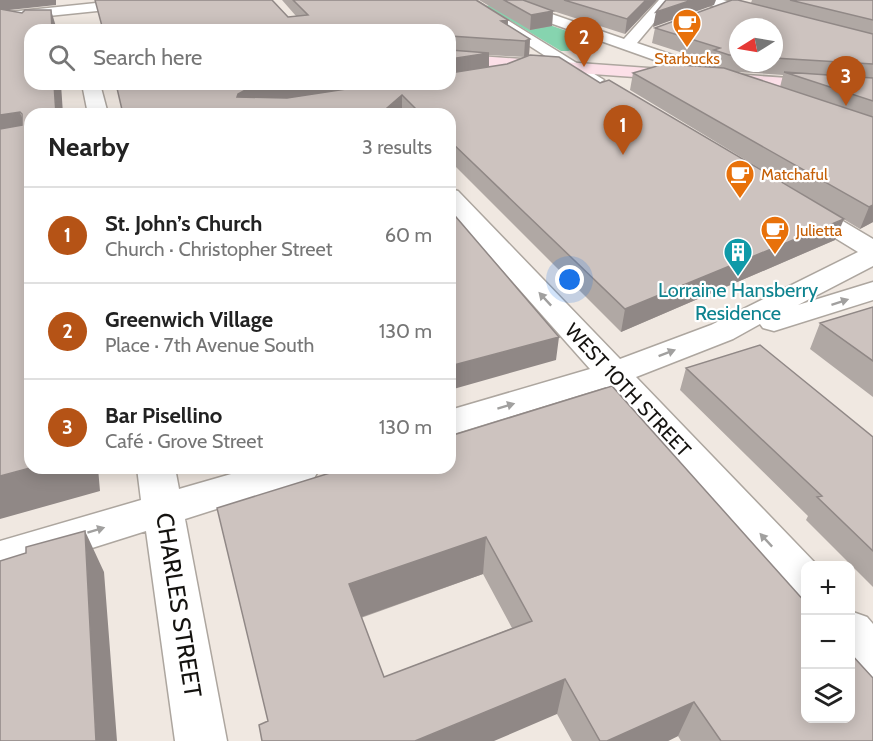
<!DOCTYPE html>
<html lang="en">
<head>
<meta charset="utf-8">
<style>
  body { margin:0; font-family:Cabin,sans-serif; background:#f2f2f2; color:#222 }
  .controls { position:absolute; right:18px; bottom:18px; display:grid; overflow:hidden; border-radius:12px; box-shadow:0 3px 15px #0003 }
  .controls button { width:54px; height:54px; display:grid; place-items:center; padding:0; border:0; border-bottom:2px solid #e0e0e0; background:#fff; color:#222; font:30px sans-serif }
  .compass { position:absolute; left:729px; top:18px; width:54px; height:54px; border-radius:50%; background:#fff; box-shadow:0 3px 15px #0003; rotate:259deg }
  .you { position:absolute; left:570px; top:280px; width:21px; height:21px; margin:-15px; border:4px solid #fff; border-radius:50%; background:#1a73e8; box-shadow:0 0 0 9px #1a73e833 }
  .badge { display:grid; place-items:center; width:39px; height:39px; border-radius:50%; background:#b55316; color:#fff; font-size:20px; font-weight:700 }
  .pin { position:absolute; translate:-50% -50px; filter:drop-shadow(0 2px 3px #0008) }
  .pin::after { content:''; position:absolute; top:32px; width:21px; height:18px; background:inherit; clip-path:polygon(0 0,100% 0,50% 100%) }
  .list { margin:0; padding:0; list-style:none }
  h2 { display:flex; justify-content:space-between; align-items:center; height:78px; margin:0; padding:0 24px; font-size:26px }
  h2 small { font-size:20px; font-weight:400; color:#767676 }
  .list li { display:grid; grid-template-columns:39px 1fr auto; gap:18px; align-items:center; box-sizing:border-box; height:96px; padding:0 24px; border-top:2px solid #e0e0e0 }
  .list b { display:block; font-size:22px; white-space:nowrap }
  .list p { margin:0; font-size:20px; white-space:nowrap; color:#767676 }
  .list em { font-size:20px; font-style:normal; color:#767676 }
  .icon { flex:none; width:33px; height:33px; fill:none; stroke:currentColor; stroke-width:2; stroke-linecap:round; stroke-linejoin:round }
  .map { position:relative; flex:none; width:873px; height:741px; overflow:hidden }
  .search { position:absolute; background:#fff; box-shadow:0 3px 15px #0003; left:24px; top:24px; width:432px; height:66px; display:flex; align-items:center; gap:15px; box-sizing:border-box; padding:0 21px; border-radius:18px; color:#767676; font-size:22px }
  .panel { position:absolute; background:#fff; box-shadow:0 3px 15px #0003; left:24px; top:108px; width:432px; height:366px; border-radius:18px }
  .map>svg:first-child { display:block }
  .green { fill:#86d4af }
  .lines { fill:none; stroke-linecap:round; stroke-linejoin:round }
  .street-casing { stroke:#ada69f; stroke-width:3 }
  .secondary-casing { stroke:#ada69f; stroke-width:3 }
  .street { fill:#fff; fill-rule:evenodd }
  .secondary { fill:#fce0e8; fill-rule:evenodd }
  .wall { fill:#b0a8a4; fill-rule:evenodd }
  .shaded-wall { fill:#908886 }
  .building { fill:#cdc3bf; stroke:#908886; stroke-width:1.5; fill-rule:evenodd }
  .oneway { fill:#a1a09f }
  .labels { text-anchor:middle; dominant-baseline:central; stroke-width:4.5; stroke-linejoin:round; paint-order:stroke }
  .far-food-label { font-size:16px; fill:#c56008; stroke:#fff; text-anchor:start }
  .culture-label { font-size:20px; fill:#0d838f; stroke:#fff }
  .street-label { font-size:20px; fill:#14120f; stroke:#fff }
  .near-street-label { font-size:24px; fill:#14120f; stroke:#fff }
</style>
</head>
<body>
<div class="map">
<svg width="873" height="741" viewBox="0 0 873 741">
  <rect width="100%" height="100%" fill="#f0e8e1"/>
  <path class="green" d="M490,5L496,6L595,41L568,51H561L486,6Z"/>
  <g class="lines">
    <g class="street-casing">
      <path id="street" d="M125,0H172L165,4L0,21V13Z
        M458,0H475L604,80L595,85L589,84Z
        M511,0L624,39L659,0H673L637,43L734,76L737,80L728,85L722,84L505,7V1Z
        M700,0H723L768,12L770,15L763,19L702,3Z
        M82,84H100L108,114H88Z
        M450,189L458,191L620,359L711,325L858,252L791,211L788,206L791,201L800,199L809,201L873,239V266L798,305L873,282V300L774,331L763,328L760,324L733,339L636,377L818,566H806V602L790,596L606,387L450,435V410L590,369L450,211Z
        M137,468H175L179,489L252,468H320L314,478L185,519L227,741H175L146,531L0,577V541L141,500Z
        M850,611L867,617L873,624V679L856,673L850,667Z"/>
    </g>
    <g class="secondary-casing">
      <path id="secondary" d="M450,54L873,84V94L450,64Z"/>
    </g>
    <use href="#street" class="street"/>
    <use href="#secondary" class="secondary"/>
  </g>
  <path class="wall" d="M282,0H476L508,20V25L530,39L529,55L524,57L489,55V67L835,240L621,332L450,161V114H123L450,84V30L288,17L296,16Z
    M479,0H657L625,34L553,11L552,26L530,30Z
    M752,0H873V222L860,229L630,90L633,73L715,68L710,66L711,62L652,43L655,28L751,3ZM738,27H774V63H738ZM735,72L756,73L783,75L780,87Z
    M873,307V397L810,349L820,323Z
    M686,368L873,437V587L806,520L808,516L680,390Z
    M450,468L873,741H681L678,736L668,741H572L557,714L268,721ZM483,574L512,628L384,677L361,618Z"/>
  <path class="shaded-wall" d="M0,0H56V5L0,11Z
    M646,0H657L625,34L627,19Z
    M692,0H716L714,5L653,27L656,12Z
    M51,10L57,30H52Z
    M553,11L552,26L530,30L531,15Z
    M508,20L507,35L501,21Z
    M530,39L529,55L524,57L525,41Z
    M489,53V69L450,76V59Z
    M54,84H61L63,114H56Z
    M277,84H395L241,112L237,97L238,94L249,88Z
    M402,95V114H380Z
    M20,112L30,140L0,144V115Z
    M873,205V222L860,229L869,207Z
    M844,219L835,240L621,332L625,309Z
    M559,337L556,360L450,390V366Z
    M30,468H98L100,491L0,519V476Z
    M85,531L104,572L117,741H96Z
    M486,537L483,574L353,620L349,584Z
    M565,679L557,714L494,741H415Z
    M694,702L678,736L668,741H607Z"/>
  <path class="building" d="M95,0H272L288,17L308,15L293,0H476L508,20L501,21L530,39L525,41L450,36V30H103Z
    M504,0H523L553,11L531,15Z
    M564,0H646L627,19Z
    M666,0H692L656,12Z
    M732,0H738L873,34V64L774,58V27H738V55H729L714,50L720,48L655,28Z
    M790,0H873V20Z
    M0,9L22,13L25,10H51L52,30H30V84H54L56,114H30V468L0,476V129L22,125V114L20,112L0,115Z
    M450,50L489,53L450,59Z
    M530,55L559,57L600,83L609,80L844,219L625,309L450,141V114H421L402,95L380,114H123L116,84H277L249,88L238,94L237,97L287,98L379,84H450V73L507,64Z
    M664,64L724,68L873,117V205L869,207L633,73Z
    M784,72L873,78V101Z
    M450,210L559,337L450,366Z
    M873,307V361L820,323Z
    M760,345L873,437V551L817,497L822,496L686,368Z
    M612,386L806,603V718H850V653L873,678V741H721L694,702L607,741H600L565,679L415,741H262L259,725L268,721L217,508L346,468H450V436ZM486,537L532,621L384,677L349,584Z
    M85,531L96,741H0V561L26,553V547Z"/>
  <defs><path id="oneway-solid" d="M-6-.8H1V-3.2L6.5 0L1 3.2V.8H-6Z" transform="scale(1.5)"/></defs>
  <g class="oneway">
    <use href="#oneway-solid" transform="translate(545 299) rotate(-133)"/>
    <use href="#oneway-solid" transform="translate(840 302) rotate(-18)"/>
    <use href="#oneway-solid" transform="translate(667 353) rotate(-21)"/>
    <use href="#oneway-solid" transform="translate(506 406) rotate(-17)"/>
    <use href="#oneway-solid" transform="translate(96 530) rotate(-17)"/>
    <use href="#oneway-solid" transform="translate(766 540) rotate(-133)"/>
  </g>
  <defs>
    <g id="cafe-pin" transform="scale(1.5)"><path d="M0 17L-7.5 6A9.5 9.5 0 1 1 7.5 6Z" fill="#e8710a" stroke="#fff"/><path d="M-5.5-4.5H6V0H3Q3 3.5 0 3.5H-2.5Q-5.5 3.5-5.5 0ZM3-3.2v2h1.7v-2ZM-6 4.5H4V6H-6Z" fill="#fff"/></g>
    <g id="building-pin" transform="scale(1.5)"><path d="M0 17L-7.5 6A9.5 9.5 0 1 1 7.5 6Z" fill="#0f9aa8" stroke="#fff"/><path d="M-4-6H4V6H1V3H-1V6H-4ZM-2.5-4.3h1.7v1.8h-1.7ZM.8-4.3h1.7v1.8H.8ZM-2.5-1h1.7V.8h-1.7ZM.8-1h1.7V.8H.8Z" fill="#fff"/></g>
  </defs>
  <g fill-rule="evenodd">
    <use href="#cafe-pin" x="687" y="23"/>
    <use href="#cafe-pin" x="740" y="174"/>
    <use href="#cafe-pin" x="775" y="230"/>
    <use href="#building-pin" x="738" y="252"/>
  </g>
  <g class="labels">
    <g class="far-food-label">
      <text x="687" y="58" text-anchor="middle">Starbucks</text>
      <text x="761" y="174">Matchaful</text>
      <text x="796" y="230">Julietta</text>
    </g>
    <g class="culture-label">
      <text x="738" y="290">Lorraine Hansberry<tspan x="738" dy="23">Residence</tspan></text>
    </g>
    <g class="street-label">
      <text transform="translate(628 390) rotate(47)">WEST 10TH STREET</text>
    </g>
    <g class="near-street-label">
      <text transform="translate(179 605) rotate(81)">CHARLES STREET</text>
    </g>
  </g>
</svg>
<div class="controls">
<button>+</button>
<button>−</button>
<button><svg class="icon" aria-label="layers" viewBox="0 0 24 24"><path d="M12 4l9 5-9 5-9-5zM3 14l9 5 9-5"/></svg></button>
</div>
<svg class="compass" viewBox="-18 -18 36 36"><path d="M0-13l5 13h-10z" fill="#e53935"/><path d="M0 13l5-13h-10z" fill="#767676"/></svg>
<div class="you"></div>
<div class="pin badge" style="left:623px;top:155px">1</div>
<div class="pin badge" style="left:584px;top:67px">2</div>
<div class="pin badge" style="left:846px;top:106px">3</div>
<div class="search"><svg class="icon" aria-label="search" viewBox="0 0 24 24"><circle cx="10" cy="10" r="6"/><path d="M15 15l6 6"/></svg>Search here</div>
<section class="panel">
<h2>Nearby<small>3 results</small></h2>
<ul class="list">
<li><span class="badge">1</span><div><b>St. John’s Church</b><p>Church · Christopher Street</p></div><em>60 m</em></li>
<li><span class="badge">2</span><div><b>Greenwich Village</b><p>Place · 7th Avenue South</p></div><em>130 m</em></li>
<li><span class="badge">3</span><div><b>Bar Pisellino</b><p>Café · Grove Street</p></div><em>130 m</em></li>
</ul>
</section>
</div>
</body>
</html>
